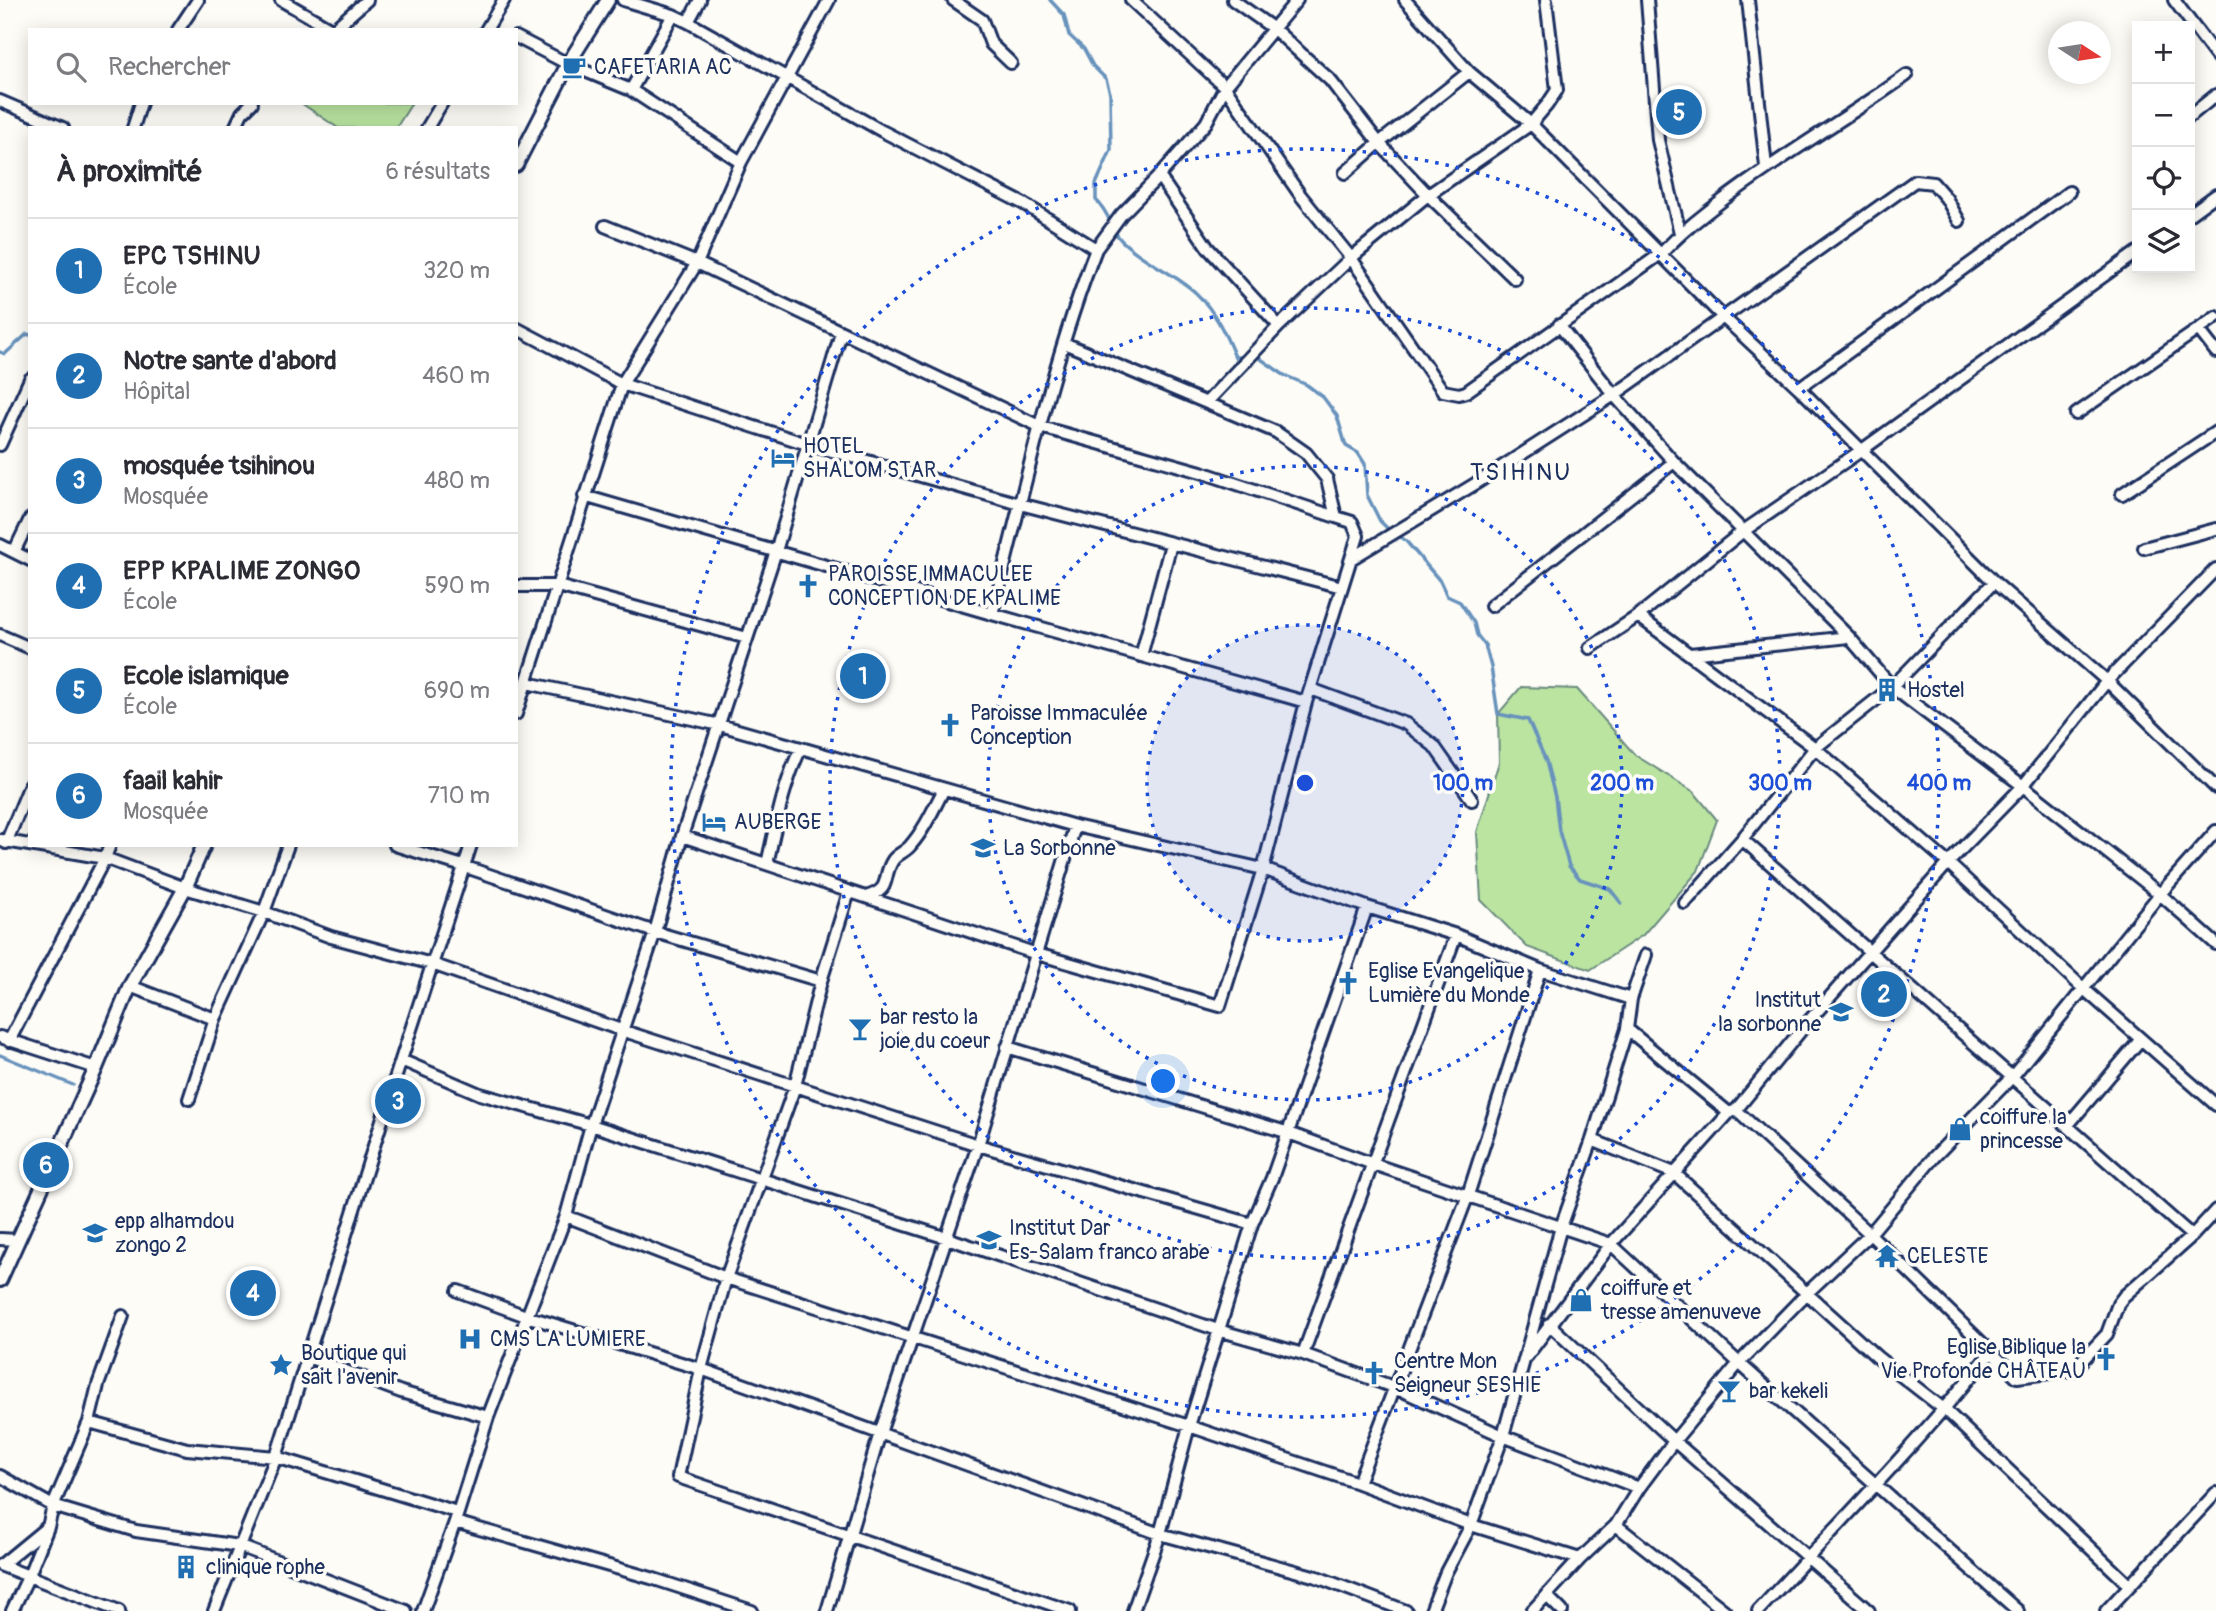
<!DOCTYPE html>
<html lang="fr">
<head>
<meta charset="utf-8">
<style>
  body { margin:0; font-family:Pangolin,sans-serif; background:#f7f7f7; color:#2b2b33 }
  .controls { position:absolute; right:21px; top:21px; display:grid; overflow:hidden; border-radius:0px; box-shadow:0 4px 18px #0003 }
  .controls button { width:63px; height:63px; display:grid; place-items:center; padding:0; border:0; border-bottom:2px solid #e1e1e2; background:#fff; color:#2b2b33; font:35px sans-serif }
  .compass { position:absolute; left:2048px; top:21px; width:63px; height:63px; border-radius:50%; background:#fff; box-shadow:0 4px 18px #0003; rotate:102deg }
  .you { position:absolute; left:1164px; top:1082px; width:24px; height:24px; margin:-18px; border:5px solid #fff; border-radius:50%; background:#1a73e8; box-shadow:0 0 0 10px #1a73e833 }
  .badge { display:grid; place-items:center; width:46px; height:46px; border-radius:50%; background:#1f6fb2; color:#fff; font-size:23px; font-weight:700 }
  .pin { position:absolute; translate:-50% -50%; border:4px solid #fff; box-shadow:0 2px 7px #0006 }
  .list { margin:0; padding:0; list-style:none }
  h2 { display:flex; justify-content:space-between; align-items:center; height:91px; margin:0; padding:0 28px; font-size:30px }
  h2 small { font-size:23px; font-weight:400; color:#7c7c81 }
  .list li { display:grid; grid-template-columns:46px 1fr auto; gap:21px; align-items:center; box-sizing:border-box; height:105px; padding:0 28px; border-top:2px solid #e1e1e2 }
  .list b { display:block; font-size:26px; white-space:nowrap }
  .list p { margin:0; font-size:23px; white-space:nowrap; color:#7c7c81 }
  .list em { font-size:23px; font-style:normal; color:#7c7c81 }
  .icon { flex:none; width:38px; height:38px; fill:none; stroke:currentColor; stroke-width:2; stroke-linecap:round; stroke-linejoin:round }
  .map { position:relative; flex:none; width:2216px; height:1611px; overflow:hidden }
  .search { position:absolute; background:#fff; box-shadow:0 4px 18px #0003; left:28px; top:28px; width:490px; height:77px; display:flex; align-items:center; gap:18px; box-sizing:border-box; padding:0 24px; border-radius:0px; color:#7c7c81; font-size:26px }
  .panel { position:absolute; background:#fff; box-shadow:0 4px 18px #0003; left:28px; top:126px; width:490px; height:721px; border-radius:0px }
  .map>svg:first-child { display:block }
  .green { fill:#bae4a0; stroke:#6a8a7f; stroke-width:2 }
  .lines { fill:none; stroke-linecap:round; stroke-linejoin:round }
  .stream { stroke:#6792bc; stroke-width:3.5 }
  .minor-casing { stroke:#1b2f5e; stroke-width:16 }
  .tertiary-casing { stroke:#1b2f5e; stroke-width:18 }
  .minor { stroke:#fdfcf7; stroke-width:10 }
  .tertiary { stroke:#fdfcf7; stroke-width:12 }
  .ring { fill:none; stroke:#1d4ed8; stroke-width:3.5; stroke-dasharray:3.5 7 }
  .labels { text-anchor:middle; dominant-baseline:central; stroke-width:7; stroke-linejoin:round; paint-order:stroke }
  .poi-label { font-size:21px; fill:#1b2f5e; stroke:#fdfcf7; text-anchor:start }
  .quarter-label { font-size:24px; letter-spacing:2px; fill:#1b2f5e; stroke:#fdfcf7 }
  .centre { fill:#1d4ed8; stroke:#fdfcf7; stroke-width:3.5 }
  .ring-label { font-size:21px; text-anchor:middle; font-weight:bold; fill:#1d4ed8; stroke:#fdfcf7; stroke-width:7; stroke-linejoin:round; paint-order:stroke }
</style>
</head>
<body>
<div class="map">
<svg width="2216" height="1611" viewBox="0 0 2216 1611">
  <rect width="100%" height="100%" fill="#fdfcf7"/>
  <filter id="ink" filterUnits="userSpaceOnUse"><feTurbulence type="fractalNoise" baseFrequency=".0143" numOctaves="2"/><feDisplacementMap in="SourceGraphic" scale="14" xChannelSelector="R" yChannelSelector="G"/><feConvolveMatrix kernelMatrix="1 2 1 2 8 2 1 2 1" color-interpolation-filters="sRGB"/></filter>
  <g filter="url(#ink)">
    <path class="green" d="M301,103H412L396,128H338Z
      M1521,687L1577,689L1635,755L1694,792L1717,820L1698,871L1643,935L1590,970L1527,947L1481,900L1477,832L1499,762L1498,714Z"/>
    <g class="lines">
      <path class="stream" d="M1050,0L1064,15L1069,35L1084,49L1093,66L1106,79L1110,93L1111,150L1096,184V200C1110,213 1111,230 1121,240C1143,262 1173,272 1196,293C1215,311 1225,333 1235,357H1245
        M0,352L5,354L27,334L30,335
        M1253,357H1258L1284,375L1307,385L1323,397L1337,416L1346,446L1358,453L1365,464L1367,495L1380,521L1387,528L1406,541L1440,581L1447,596L1460,602L1474,623L1477,635L1485,645L1491,667L1498,714L1528,720L1546,761L1555,797L1559,831L1569,866L1580,879L1610,889L1621,903
        M0,1055L73,1085"/>
      <g class="minor-casing">
        <path id="minor" d="M281,0L333,30L367,0
          M623,0L673,15L688,22L882,131L1024,204L1096,249C1050,367 1024,492 992,614
          M953,0L982,20L991,44L1011,63
          M1131,0L1225,87L1301,196L1351,258L1443,391L1459,394L1466,392L1662,253C1680,233 1701,217 1723,200C1782,155 1846,119 1907,75
          M1233,0L1274,29L1330,80L1379,143L1428,195L1515,279
          M1405,0L1469,72L1531,124L1723,317L1799,388L1994,582L2107,681L2216,788
          M1647,0L1658,140L1680,233
          M1748,0L1766,167
          M2174,0L2216,56
          M688,22L700,0
          M178,30L198,0
          M486,30L504,0
          M516,37L568,64L631,90L741,162
          M631,90L673,15
          M0,101L63,128
          M2190,116L2216,95
          M133,128L141,103
          M235,128L242,113L252,103
          M427,128L442,103
          M1345,173L1379,143L1469,72
          M1159,176L1208,248L1279,326
          M2190,214L2216,195
          M605,226L697,263L1041,427L1201,472L1336,517
          M1096,249L1121,215L1159,176L1206,123L1225,87L1297,0
          M2137,252L1862,450L1742,532L1638,616L1815,748L1948,863L2084,989L2216,1105
          M1559,325L1614,395L1674,462L1849,637L1892,687L2023,786L2160,894L2216,944
          M516,328L622,384L807,444L1020,504L1342,587
          M2199,330L2216,352
          M1799,388L2069,192
          M1207,402L1279,326L1351,258L1428,195L1531,124L1547,105L1557,90L1546,0
          M2076,414L2216,317
          M0,445L30,379
          M2122,494L2216,432
          M584,496L992,614L1306,702
          M0,545L30,560
          M2144,548L2216,529
          M14,552L30,519
          M1351,559L1475,484L1614,395L1915,181L1933,183L1946,198L1959,221
          M516,586H558L747,638
          M1491,606L1674,462
          M0,635L30,648
          M1590,648L1638,616
          M1690,654L1849,637
          M1141,656L1171,544
          M527,683L720,725L1075,826
          M1311,689L1406,724L1434,746L1472,800
          M516,714L622,384L697,263L741,162L829,0
          M682,836L1037,954L1220,1006L1263,869L1306,702L1358,536L1352,522L1336,517L1327,479L1306,453L1276,432L1064,343
          M1742,839L2192,1236
          M0,840L105,858L185,888L264,912L331,937L432,964L621,1030L978,1145L1252,1224
          M6,843L30,785
          M395,845L463,866L655,932L821,981
          M767,864C776,825 783,785 801,748
          M849,892L821,981L795,1086L726,1278L701,1369L678,1477L1070,1611
          M866,897C893,889 881,878 893,860C897,854 905,852 910,846C925,829 934,808 944,789
          M1685,903L1742,839L1815,748L1892,687L1994,582
          M130,986L215,1019
          M1627,1029L1729,1113
          M0,1037L96,1068
          M9,1041L105,858L110,845
          M1007,1047L1286,1132L1373,1164L1611,1244L1739,1363L2018,1611
          M401,1060L480,1094L591,1125L947,1238L1218,1330L1303,1354L1396,1388L1503,1436L1639,1488
          M189,1099L215,1019L264,912L288,845
          M1736,1110L1870,1234L2017,1377L2073,1370L2107,1334L2118,1304L2124,1296L2192,1236L2216,1210
          M2067,1126L2141,1039
          M1592,1140L1674,1173L1877,1357L1945,1410L2129,1585
          M566,1216L726,1278L1189,1426L1358,1483L1471,1525L1580,1559
          M0,1239L18,1240
          M458,1291L526,1316L701,1369L1160,1534L1317,1577L1406,1611
          M1549,1324L1674,1441L1869,1611
          M1303,1354L1456,935
          M1527,1356L1611,1244L1729,1113L1736,1110L1807,1023L1948,863L2023,786L2107,681L2216,569
          M308,1357L401,1392L488,1417
          M89,1422L187,1449L276,1457L457,1512
          M0,1476L53,1506L136,1531L239,1546L406,1611
          M1358,1483L1468,1195L1540,970
          M455,1522L651,1578L752,1611
          M1616,1525L1725,1611
          M0,1565L119,1611
          M1,1565L46,1528
          M1546,1595L1562,1611
          M12,1611L29,1575L48,1527L53,1506L89,1422L98,1385L123,1316
          M214,1611L276,1457L401,1060L471,845
          M423,1611L455,1522L488,1417L566,1216L591,1125L655,932L682,836L776,551L841,333
          M827,1611L880,1433L978,1145L1075,826L1263,869L1367,907L1456,935L1540,970L1631,999
          M1133,1611L1160,1534L1189,1426L1252,1224L1272,1178L1367,907
          M1431,1611L1446,1572L1471,1525L1503,1436L1561,1227L1592,1140L1627,1029L1631,999L1646,955
          M1532,1611L1580,1559L1616,1525L1639,1488L1674,1441L1739,1363L1807,1293L1870,1234L1934,1157L2012,1077L2160,894L2216,831
          M1758,1611C1837,1526 1918,1443 1991,1352
          M2106,1611L2216,1493"/>
      </g>
      <g class="tertiary-casing">
        <path id="tertiary" d="M516,165L568,64L608,0
          M0,1280L96,1068L130,986L185,888L204,845"/>
      </g>
      <use href="#minor" class="minor"/>
      <use href="#tertiary" class="tertiary"/>
    </g>
  </g>
  <circle cx="1305" cy="783" r="158" fill="#1d4ed8" fill-opacity=".12"/>
  <g class="ring">
    <circle cx="1305" cy="783" r="158"/>
    <circle cx="1305" cy="783" r="317"/>
    <circle cx="1305" cy="783" r="475"/>
    <circle cx="1305" cy="783" r="634"/>
  </g>
  <defs>
    <g id="cafe-bare" transform="scale(1.89)"><path d="M-5.5-4.5H6V0H3Q3 3.5 0 3.5H-2.5Q-5.5 3.5-5.5 0ZM3-3.2v2h1.7v-2ZM-6 4.5H4V6H-6Z" fill="#1f6fb2" stroke="#fdfcf7" stroke-width="2.5" paint-order="stroke"/></g>
    <g id="hotel-bare" transform="scale(1.89)"><path d="M-6-4.5h1.5V1H6V5H4.5V3h-9V5H-6ZM-4 0a1.8 1.8 0 1 1 3.6 0ZM.5 0V-2.5h3Q6-2.5 6 0Z" fill="#1f6fb2" stroke="#fdfcf7" stroke-width="2.5" paint-order="stroke"/></g>
    <g id="church-bare" transform="scale(1.89)"><path d="M-1.2-6h2.4v3.5h3.3v2.4h-3.3V6h-2.4V-.1h-3.3v-2.4h3.3Z" fill="#1f6fb2" stroke="#fdfcf7" stroke-width="2.5" paint-order="stroke"/></g>
    <g id="building-bare" transform="scale(1.89)"><path d="M-4-6H4V6H1V3H-1V6H-4ZM-2.5-4.3h1.7v1.8h-1.7ZM.8-4.3h1.7v1.8H.8ZM-2.5-1h1.7V.8h-1.7ZM.8-1h1.7V.8H.8Z" fill="#1f6fb2" stroke="#fdfcf7" stroke-width="2.5" paint-order="stroke"/></g>
    <g id="school-bare" transform="scale(1.89)"><path d="M0-5L7-2L0 1L-7-2ZM-4 1L0 2.5L4 1V4Q0 6-4 4Z" fill="#1f6fb2" stroke="#fdfcf7" stroke-width="2.5" paint-order="stroke"/></g>
    <g id="bar-bare" transform="scale(1.89)"><path d="M-6-5H6L.8 .8V4.5H3.5V6h-7V4.5H-.8V.8Z" fill="#1f6fb2" stroke="#fdfcf7" stroke-width="2.5" paint-order="stroke"/></g>
    <g id="shop-bare" transform="scale(1.89)"><path d="M-5-2.5h2.3a2.7 3.5 0 0 1 5.4 0H5L5.5 6h-11ZM-1.5-2.5h3a1.5 2.3 0 0 0-3 0Z" fill="#1f6fb2" stroke="#fdfcf7" stroke-width="2.5" paint-order="stroke"/></g>
    <g id="temple-bare" transform="scale(1.89)"><path d="M0-6L5-2H3V0L6.5 2.5H4V6H1.5V3h-3V6H-4V2.5H-6.5L-3 0V-2H-5Z" fill="#1f6fb2" stroke="#fdfcf7" stroke-width="2.5" paint-order="stroke"/></g>
    <g id="hospital-bare" transform="scale(1.89)"><path d="M-5-5h3v3.5h4V-5h3V5h-3V1.5h-4V5h-3Z" fill="#1f6fb2" stroke="#fdfcf7" stroke-width="2.5" paint-order="stroke"/></g>
    <g id="sight-bare" transform="scale(1.89)"><path d="M0-6L1.8-2.2L6-1.7L2.9 1.2L3.7 5.4L0 3.3L-3.7 5.4L-2.9 1.2L-6-1.7L-1.8-2.2Z" fill="#1f6fb2" stroke="#fdfcf7" stroke-width="2.5" paint-order="stroke"/></g>
  </defs>
  <g fill-rule="evenodd">
    <use href="#cafe-bare" x="574" y="67"/>
    <use href="#hotel-bare" x="783" y="458"/>
    <use href="#church-bare" x="808" y="586"/>
    <use href="#building-bare" x="1887" y="690"/>
    <use href="#church-bare" x="950" y="725"/>
    <use href="#hotel-bare" x="714" y="822"/>
    <use href="#school-bare" x="983" y="848"/>
    <use href="#church-bare" x="1348" y="983"/>
    <use href="#school-bare" x="1841" y="1012"/>
    <use href="#bar-bare" x="860" y="1029"/>
    <use href="#shop-bare" x="1960" y="1129"/>
    <use href="#school-bare" x="95" y="1233"/>
    <use href="#school-bare" x="989" y="1240"/>
    <use href="#temple-bare" x="1887" y="1256"/>
    <use href="#shop-bare" x="1581" y="1300"/>
    <use href="#hospital-bare" x="470" y="1339"/>
    <use href="#church-bare" x="2106" y="1359"/>
    <use href="#sight-bare" x="281" y="1365"/>
    <use href="#church-bare" x="1374" y="1373"/>
    <use href="#bar-bare" x="1729" y="1391"/>
    <use href="#building-bare" x="186" y="1567"/>
  </g>
  <g class="labels">
    <g class="poi-label">
      <text x="594" y="67">CAFETARIA AC</text>
      <text x="803" y="446">HOTEL<tspan x="803" dy="24">SHALOM STAR</tspan></text>
      <text x="828" y="574">PAROISSE IMMACULEE<tspan x="828" dy="24">CONCEPTION DE KPALIME</tspan></text>
      <text x="1907" y="690">Hostel</text>
      <text x="970" y="713">Paroisse Immaculée<tspan x="970" dy="24">Conception</tspan></text>
      <text x="734" y="822">AUBERGE</text>
      <text x="1003" y="848">La Sorbonne</text>
      <text x="1368" y="971">Eglise Evangelique<tspan x="1368" dy="24">Lumière du Monde</tspan></text>
      <text x="1821" y="1000" text-anchor="end">Institut<tspan x="1821" dy="24">la sorbonne</tspan></text>
      <text x="880" y="1017">bar resto la<tspan x="880" dy="24">joie du coeur</tspan></text>
      <text x="1980" y="1117">coiffure la<tspan x="1980" dy="24">princesse</tspan></text>
      <text x="115" y="1221">epp alhamdou<tspan x="115" dy="24">zongo 2</tspan></text>
      <text x="1009" y="1228">Institut Dar<tspan x="1009" dy="24">Es-Salam franco arabe</tspan></text>
      <text x="1907" y="1256">CELESTE</text>
      <text x="1601" y="1288">coiffure et<tspan x="1601" dy="24">tresse amenuveve</tspan></text>
      <text x="490" y="1339">CMS LA LUMIERE</text>
      <text x="2086" y="1347" text-anchor="end">Eglise Biblique la<tspan x="2086" dy="24">Vie Profonde CHÂTEAU</tspan></text>
      <text x="301" y="1353">Boutique qui<tspan x="301" dy="24">sait l'avenir</tspan></text>
      <text x="1394" y="1361">Centre Mon<tspan x="1394" dy="24">Seigneur SESHIE</tspan></text>
      <text x="1749" y="1391">bar kekeli</text>
      <text x="206" y="1567">clinique rophe</text>
    </g>
    <g class="quarter-label">
      <text x="1521" y="472">TSIHINU</text>
    </g>
  </g>
  <circle cx="1305" cy="783" r="10" class="centre"/>
  <g class="ring-label">
    <text x="1463" y="790">100 m</text>
    <text x="1622" y="790">200 m</text>
    <text x="1780" y="790">300 m</text>
    <text x="1939" y="790">400 m</text>
  </g>
</svg>
<div class="controls">
<button>+</button>
<button>−</button>
<button><svg class="icon" aria-label="locate" viewBox="0 0 24 24"><circle cx="12" cy="12" r="6"/><path d="M12 2v4M12 18v4M2 12h4M18 12h4"/></svg></button>
<button><svg class="icon" aria-label="layers" viewBox="0 0 24 24"><path d="M12 4l9 5-9 5-9-5zM3 14l9 5 9-5"/></svg></button>
</div>
<svg class="compass" viewBox="-18 -18 36 36"><path d="M0-13l5 13h-10z" fill="#e53935"/><path d="M0 13l5-13h-10z" fill="#7c7c81"/></svg>
<div class="you"></div>
<div class="pin badge" style="left:863px;top:676px">1</div>
<div class="pin badge" style="left:1884px;top:994px">2</div>
<div class="pin badge" style="left:398px;top:1101px">3</div>
<div class="pin badge" style="left:253px;top:1293px">4</div>
<div class="pin badge" style="left:1679px;top:112px">5</div>
<div class="pin badge" style="left:46px;top:1165px">6</div>
<div class="search"><svg class="icon" aria-label="search" viewBox="0 0 24 24"><circle cx="10" cy="10" r="6"/><path d="M15 15l6 6"/></svg>Rechercher</div>
<section class="panel">
<h2>À proximité<small>6 résultats</small></h2>
<ul class="list">
<li><span class="badge">1</span><div><b>EPC TSHINU</b><p>École</p></div><em>320 m</em></li>
<li><span class="badge">2</span><div><b>Notre sante d'abord</b><p>Hôpital</p></div><em>460 m</em></li>
<li><span class="badge">3</span><div><b>mosquée tsihinou</b><p>Mosquée</p></div><em>480 m</em></li>
<li><span class="badge">4</span><div><b>EPP KPALIME ZONGO</b><p>École</p></div><em>590 m</em></li>
<li><span class="badge">5</span><div><b>Ecole islamique</b><p>École</p></div><em>690 m</em></li>
<li><span class="badge">6</span><div><b>faail kahir</b><p>Mosquée</p></div><em>710 m</em></li>
</ul>
</section>
</div>
</body>
</html>
